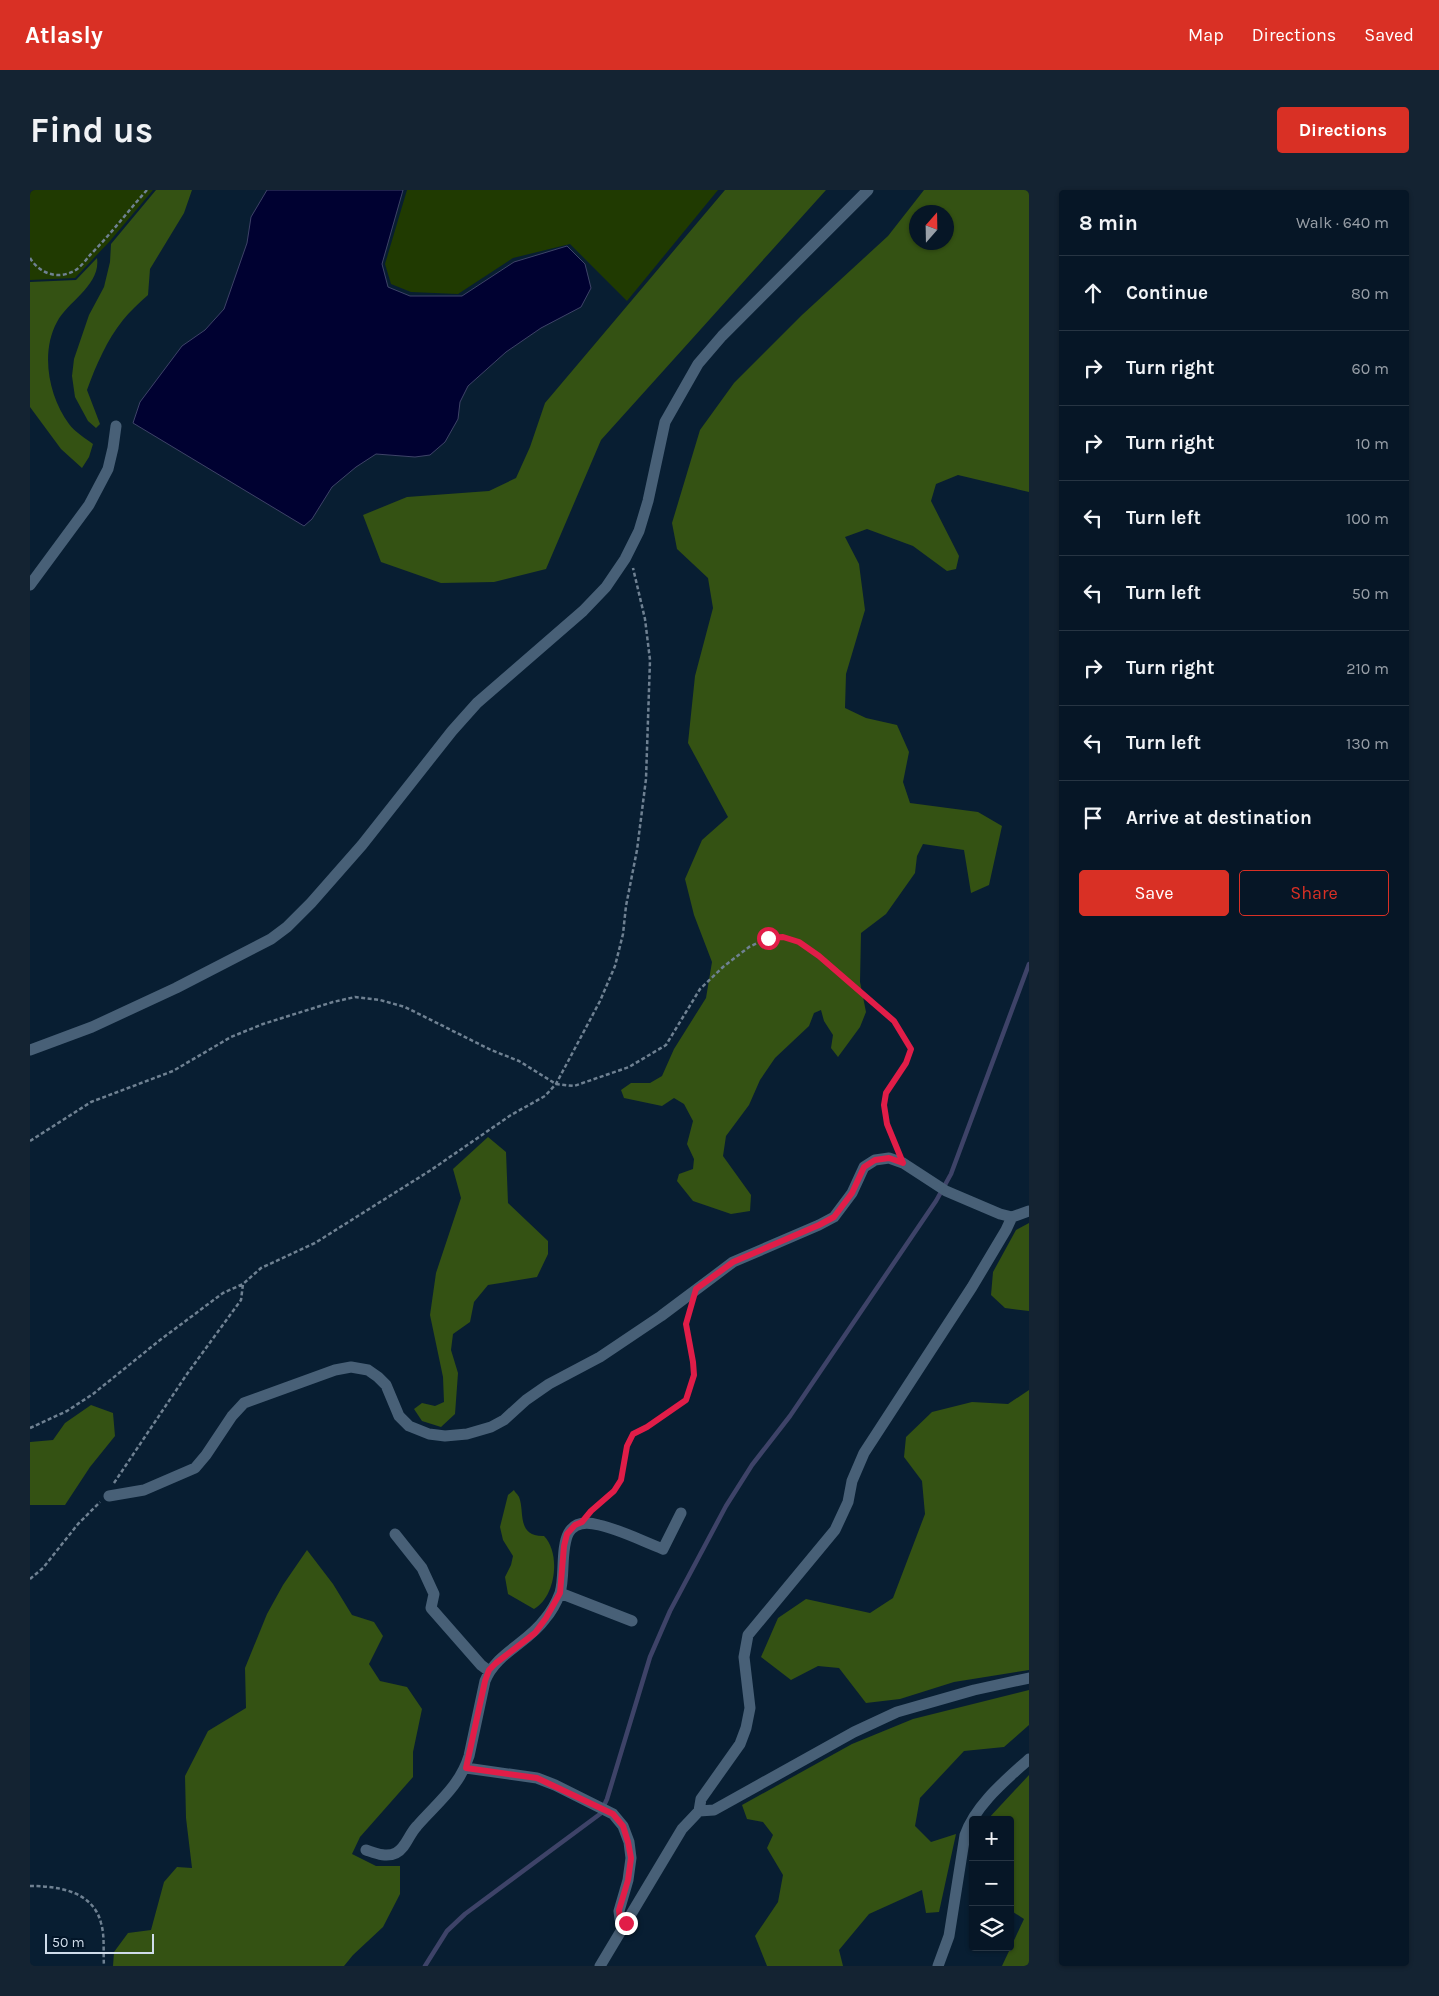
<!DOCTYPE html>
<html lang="en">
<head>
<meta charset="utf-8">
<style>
  body { margin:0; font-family:Karla,sans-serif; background:#142332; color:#f1f3f6 }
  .controls { position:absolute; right:15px; bottom:15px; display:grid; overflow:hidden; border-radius:5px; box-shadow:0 1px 4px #0004 }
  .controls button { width:45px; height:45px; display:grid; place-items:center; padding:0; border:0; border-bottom:1px solid #273543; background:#061626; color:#f1f3f6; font:25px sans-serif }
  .compass { position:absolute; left:879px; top:15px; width:45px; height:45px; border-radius:50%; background:#061626; box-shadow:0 1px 4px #0004; rotate:20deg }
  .scale { position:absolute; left:15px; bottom:12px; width:109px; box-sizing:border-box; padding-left:5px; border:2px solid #cfdcea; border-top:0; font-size:14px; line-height:18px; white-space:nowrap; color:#cfdcea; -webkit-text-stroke:4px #021528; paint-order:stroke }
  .stop { position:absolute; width:15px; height:15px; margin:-11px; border:4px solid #e11d48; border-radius:50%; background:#fff }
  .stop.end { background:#e11d48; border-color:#fff; box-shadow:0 1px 5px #0008 }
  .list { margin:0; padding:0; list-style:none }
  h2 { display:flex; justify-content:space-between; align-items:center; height:65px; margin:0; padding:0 20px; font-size:21px }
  h2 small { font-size:16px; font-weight:400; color:#989fa7 }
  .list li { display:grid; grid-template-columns:32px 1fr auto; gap:15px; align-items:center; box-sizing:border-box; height:75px; padding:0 20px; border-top:1px solid #273543 }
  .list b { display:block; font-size:19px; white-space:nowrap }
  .list em { font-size:16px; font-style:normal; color:#989fa7 }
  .actions { display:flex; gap:10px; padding:15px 20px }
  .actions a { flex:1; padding:11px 0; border:1px solid #d93025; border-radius:5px; text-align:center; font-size:18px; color:#d93025 }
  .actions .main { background:#d93025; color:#fff }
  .icon { flex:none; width:28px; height:28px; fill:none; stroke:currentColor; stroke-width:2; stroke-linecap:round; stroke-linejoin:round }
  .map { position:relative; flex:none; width:999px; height:1776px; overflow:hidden; border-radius:5px }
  header { display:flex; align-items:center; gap:30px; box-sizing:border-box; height:70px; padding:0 25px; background:#d93025; color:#fff }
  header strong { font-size:24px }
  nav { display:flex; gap:28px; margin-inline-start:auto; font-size:18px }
  .intro { display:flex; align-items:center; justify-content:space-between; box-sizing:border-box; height:120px; padding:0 30px }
  h1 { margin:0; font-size:35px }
  .button { padding:12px 22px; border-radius:5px; background:#d93025; color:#fff; font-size:18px; font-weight:700 }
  main { display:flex; gap:30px; padding:0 30px }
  aside { flex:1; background:#061626; border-radius:5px; box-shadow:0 1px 4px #0004 }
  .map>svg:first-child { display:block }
  .green { fill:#203a01 }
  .forest { fill:#345213; fill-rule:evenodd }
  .water { fill:#000131; stroke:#3e4368 }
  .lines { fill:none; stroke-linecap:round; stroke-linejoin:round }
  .stream { stroke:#3e4368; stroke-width:4.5 }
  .path { stroke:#6f8192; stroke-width:2.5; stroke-dasharray:4 2.5; stroke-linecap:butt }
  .minor { stroke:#486077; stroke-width:11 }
  .route { stroke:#e11d48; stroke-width:6 }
</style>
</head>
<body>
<header>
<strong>Atlasly</strong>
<nav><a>Map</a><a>Directions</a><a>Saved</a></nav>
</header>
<div class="intro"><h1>Find us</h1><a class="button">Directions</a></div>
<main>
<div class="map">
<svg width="999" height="1776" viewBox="0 0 999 1776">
  <rect width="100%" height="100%" fill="#081e32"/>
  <path class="green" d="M0,0H123L80,51L45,88L0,90Z
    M377,0H688L597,111L540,54L483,68L428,104L381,102L361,94L355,74Z"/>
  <path class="forest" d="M126,0H162L154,23L120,79L118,105C109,113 100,121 93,130C77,150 66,175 57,200L70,234L66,238L58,231L45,207L42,186L44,169L59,125L74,97L80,72L81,54Z
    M695,0H796L571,250L516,379L464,392L411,393L351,372L333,325L377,307L459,301L486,288L500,257L515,213Z
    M894,0H999V302L928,285L906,294L901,311L929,366L926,379L917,381L883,356L837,339L815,347L829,374L835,420L816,484L815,518L836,528L867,535L879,562L873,592L880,613L948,622L972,636L959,695L941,703L934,660L893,654L887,666L885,683L856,724L831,743L830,792L836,822L830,837L808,867L801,858L803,845L794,831L791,820L784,823L779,836L745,868L730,890L719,915L696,946L693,966L721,1005L720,1021L701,1024L663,1011L647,991L649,984L663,979L664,969L657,954L663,931L654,914L644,908L632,916L594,908L591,900L601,893H620L632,886L644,859L676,808L682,772L664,725L655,689L672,650L698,627L658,553L665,486L683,418L678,388L647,359L642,333L670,240L704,193L772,125L858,46ZM886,22H916V52H886Z
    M67,68C71,95 38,111 27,132C10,163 19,207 39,234C45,242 55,248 63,254L59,267L52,278L31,259L0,217V92L46,90Z
    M458,947L476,962L478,1013L518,1051V1064L507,1087L458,1095L444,1112L440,1132L423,1144L421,1160L428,1183L425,1224L411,1237L392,1231L384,1219L392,1213L405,1216L414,1212L413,1187L400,1125L406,1083L431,1008L423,979Z
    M999,1033V1121L975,1118L961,1105L963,1082L986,1040Z
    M999,1200V1480L924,1492L870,1509L836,1513L809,1478L788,1476L761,1490L731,1467L748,1428L776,1409L840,1423L863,1408L895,1324L892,1291L874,1267L876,1247L902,1222L942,1212L978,1214Z
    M61,1215L83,1223L85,1246L60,1277L35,1315H0V1252L23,1250L35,1233Z
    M484,1300C484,1301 489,1306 489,1307C495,1321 486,1347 514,1346C531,1363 526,1407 504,1419L478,1404L475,1387L481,1375L483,1366L473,1350L470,1337L478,1305Z
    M277,1360L303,1394L322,1425L344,1432L353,1446L339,1474L350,1491L377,1497L392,1519L383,1562V1587L330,1647L322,1664L346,1676H370V1704L353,1737L323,1765L314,1776H83L84,1762L98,1743L121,1740L134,1692L147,1677L162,1678L156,1628L155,1586L178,1541L216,1518L215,1478L237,1424L253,1395Z
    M999,1500V1535L974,1557L934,1561L890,1608L885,1636L901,1652L926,1644L909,1722L896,1723L892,1700L839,1724L809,1760L813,1776H737L725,1746L748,1712L753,1685L737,1658L743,1645L733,1632L717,1629L712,1615L822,1554L883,1529Z
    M999,1585V1776H972L994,1729L980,1720V1630H957Z"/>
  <path class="water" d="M237,0H373L352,74L358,97L380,106H432L484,72L537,56L555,74L561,98L551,117L511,138L476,162L438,196L430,212L428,229L415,252L400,265L385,267L346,264L326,277L302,297L282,329L274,336L103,233L110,212L152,156L175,140L194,119L217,53L221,27Z"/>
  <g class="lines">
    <path class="stream" d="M395,1776L417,1741L435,1724L570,1624L577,1609L620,1467L640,1421L696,1316L722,1275L760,1226L906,1011L921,984L999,774"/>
    <path class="path" d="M0,68C9,83 27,90 44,81C50,78 56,70 60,65C81,44 98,21 117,0
      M0,951L61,912L143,881L201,847L233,834L303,812L325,807L350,810L375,817L461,860L489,871L526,894L544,896L599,877L636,855L670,799L693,777L719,757L738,748L753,747L769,752L789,766L864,831L881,859L876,873L856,903L854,915L857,934L867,958
      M0,1238L37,1221L63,1204L130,1150L193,1103L213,1094L231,1078L285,1053L401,980L481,925L515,906L526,894L570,811L585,776L593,744L596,716L607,660L616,589L620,470L615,429L603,378
      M84,1293L157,1184L211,1110L213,1094
      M561,1321C572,1312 584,1304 590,1291C597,1278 592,1255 603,1244C607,1241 613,1239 617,1237C630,1229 655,1215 660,1201C669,1174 653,1149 659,1122
      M0,1389L13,1378L48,1334L70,1312
      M0,1696C28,1696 63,1701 71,1733C75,1746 73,1762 74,1776"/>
    <path class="minor" d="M0,395L59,315L78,279L83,258L86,236
      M0,860L62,837L146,798L241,749L257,737L281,713L332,655L422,541L447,513L553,421L576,397L595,369L609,341L618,311L635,232L668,174L692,146L838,0
      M79,1306L114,1300L165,1278L176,1265L202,1226L214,1213L305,1180L321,1177L338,1180L348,1187L356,1195L369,1226L379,1236L399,1244L415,1246L437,1244L461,1237L474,1230L496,1210L519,1194L570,1167L631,1126L703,1072L789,1035L804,1027L822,1003L834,977L845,970L859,968L873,973L916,1001L970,1024L982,1027L999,1021
      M365,1344L392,1378L404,1404L401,1418L451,1475L459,1481
      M530,1403L602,1431
      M436,1578L507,1588L525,1595L583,1624L593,1636L599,1652L601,1668L598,1690L589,1721L590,1729L596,1733
      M669,1621L671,1609L710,1554L716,1538L720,1518L714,1467L718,1445L805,1340L818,1312L822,1291L834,1263L942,1097L976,1040L982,1027
      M336,1660C345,1663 356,1668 366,1663C376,1658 379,1644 387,1636C406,1614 430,1596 439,1566L455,1491C466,1463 498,1453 515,1429C521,1422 527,1411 530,1403C538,1377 522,1322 569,1335C591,1340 612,1351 633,1359L651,1323
      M570,1776L652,1639L669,1621L684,1620L824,1542L867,1522L944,1500L999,1488
      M908,1776L919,1746L935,1645C946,1614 976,1590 999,1569"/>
  </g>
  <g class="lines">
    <path class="route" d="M596,1733L590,1729L589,1720L598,1690L601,1668L598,1652L593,1636L583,1624L507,1588L436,1578L455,1491L459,1480L466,1473L505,1443L516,1428L530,1403L534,1356L537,1344L545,1335L552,1332L561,1321L584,1301L591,1290L597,1256L603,1244L617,1237L656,1210L664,1185L663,1172L656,1134L666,1099L703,1072L789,1035L804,1027L822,1003L834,977L845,970L859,968L873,973L857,934L854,915L856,903L876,873L881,859L864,831L789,766L769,752L753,747L738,748"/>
  </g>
</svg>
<div class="controls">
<button>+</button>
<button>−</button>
<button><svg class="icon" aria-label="layers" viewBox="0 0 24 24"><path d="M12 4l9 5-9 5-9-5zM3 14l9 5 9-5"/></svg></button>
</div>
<svg class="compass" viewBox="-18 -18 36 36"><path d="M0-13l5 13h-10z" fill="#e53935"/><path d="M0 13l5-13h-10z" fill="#989fa7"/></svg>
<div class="scale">50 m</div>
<div class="stop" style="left:738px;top:748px"></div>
<div class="stop end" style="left:596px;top:1733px"></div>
</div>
<aside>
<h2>8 min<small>Walk · 640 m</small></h2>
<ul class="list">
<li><svg class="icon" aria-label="ahead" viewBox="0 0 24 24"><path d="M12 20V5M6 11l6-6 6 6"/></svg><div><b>Continue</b></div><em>80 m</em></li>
<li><svg class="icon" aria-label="right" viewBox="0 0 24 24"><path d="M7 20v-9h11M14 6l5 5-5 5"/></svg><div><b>Turn right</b></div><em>60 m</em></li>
<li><svg class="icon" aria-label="right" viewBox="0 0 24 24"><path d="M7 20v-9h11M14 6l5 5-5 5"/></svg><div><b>Turn right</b></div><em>10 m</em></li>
<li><svg class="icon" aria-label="left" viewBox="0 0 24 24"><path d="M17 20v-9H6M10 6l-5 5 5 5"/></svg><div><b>Turn left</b></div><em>100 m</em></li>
<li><svg class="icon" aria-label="left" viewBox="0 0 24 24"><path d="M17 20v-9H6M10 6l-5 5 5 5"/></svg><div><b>Turn left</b></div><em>50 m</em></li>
<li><svg class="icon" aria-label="right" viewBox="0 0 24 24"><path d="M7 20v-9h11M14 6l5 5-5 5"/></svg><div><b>Turn right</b></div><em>210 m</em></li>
<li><svg class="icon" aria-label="left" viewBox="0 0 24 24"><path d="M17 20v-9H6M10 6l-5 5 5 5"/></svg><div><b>Turn left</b></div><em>130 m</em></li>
<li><svg class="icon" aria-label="arrive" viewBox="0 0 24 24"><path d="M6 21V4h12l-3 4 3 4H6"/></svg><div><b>Arrive at destination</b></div></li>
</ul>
<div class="actions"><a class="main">Save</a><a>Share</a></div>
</aside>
</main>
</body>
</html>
